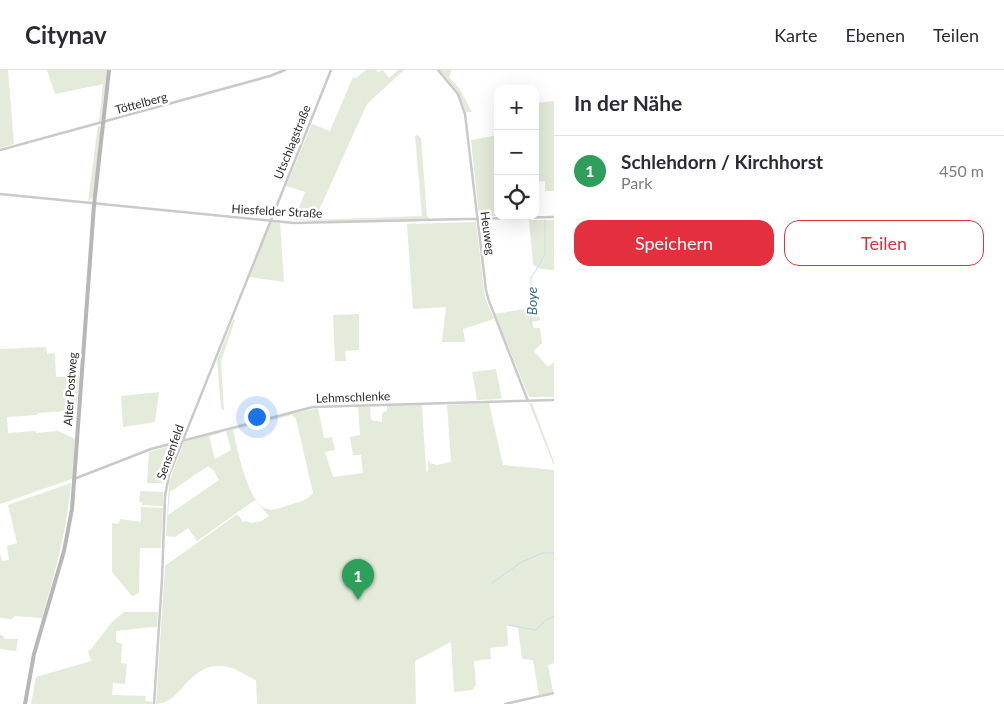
<!DOCTYPE html>
<html lang="de">
<head>
<meta charset="utf-8">
<style>
  body { margin:0; font-family:Lato,sans-serif; background:#f7f7f7; color:#2b2b33 }
  .controls { position:absolute; right:15px; top:15px; display:grid; overflow:hidden; border-radius:10px; box-shadow:0 5px 20px #0002 }
  .controls button { width:45px; height:45px; display:grid; place-items:center; padding:0; border:0; border-bottom:1px solid #e1e1e2; background:#fff; color:#2b2b33; font:25px sans-serif }
  .you { position:absolute; left:256px; top:346px; width:18px; height:18px; margin:-12px; border:4px solid #fff; border-radius:50%; background:#1a73e8; box-shadow:0 0 0 8px #1a73e833 }
  .badge { display:grid; place-items:center; width:32px; height:32px; border-radius:50%; background:#e4303e; color:#fff; font-size:16px; font-weight:700 }
  .pin { position:absolute; translate:-50% -41px; filter:drop-shadow(0 1px 2px #0008) }
  .pin::after { content:''; position:absolute; top:26px; width:18px; height:15px; background:inherit; clip-path:polygon(0 0,100% 0,50% 100%) }
  .list { margin:0; padding:0; list-style:none }
  h2 { display:flex; justify-content:space-between; align-items:center; height:65px; margin:0; padding:0 20px; font-size:21px }
  h2 small { font-size:16px; font-weight:400; color:#7c7c81 }
  .list li { display:grid; grid-template-columns:32px 1fr auto; gap:15px; align-items:center; box-sizing:border-box; height:70px; padding:0 20px; border-top:1px solid #e1e1e2 }
  .list b { display:block; font-size:19px; white-space:nowrap }
  .list p { margin:0; font-size:16px; white-space:nowrap; color:#7c7c81 }
  .list em { font-size:16px; font-style:normal; color:#7c7c81 }
  .actions { display:flex; gap:10px; padding:15px 20px }
  .actions a { flex:1; padding:11px 0; border:1px solid #e4303e; border-radius:15px; text-align:center; font-size:18px; color:#e4303e }
  .actions .main { background:#e4303e; color:#fff }
  .icon { flex:none; width:28px; height:28px; fill:none; stroke:currentColor; stroke-width:2; stroke-linecap:round; stroke-linejoin:round }
  .map { position:relative; flex:none; width:554px; height:634px; overflow:hidden }
  header { display:flex; align-items:center; gap:30px; box-sizing:border-box; height:70px; padding:0 25px; background:#fff; border-bottom:1px solid #e1e1e2 }
  header strong { font-size:24px }
  nav { display:flex; gap:28px; margin-inline-start:auto; font-size:18px }
  main { display:flex }
  aside { flex:1; background:#fff }
  .map>svg:first-child { display:block }
  .green { fill:#e4ebdb; fill-rule:evenodd }
  .lines { fill:none; stroke-linecap:round; stroke-linejoin:round }
  .stream { stroke:#c7ddeb; stroke-width:1 }
  .minor { stroke:#cacaca; stroke-width:2.5 }
  .secondary { stroke:#b7b7b7; stroke-width:4 }
  .labels { text-anchor:middle; dominant-baseline:central; stroke-width:5; stroke-linejoin:round; paint-order:stroke }
  .street-label { font-size:12px; fill:#2d2d2d; stroke:#fff }
  .water-label { font-size:14px; font-style:italic; fill:#3c6f8f; stroke:#fff }
</style>
</head>
<body>
<header>
<strong>Citynav</strong>
<nav><a>Karte</a><a>Ebenen</a><a>Teilen</a></nav>
</header>
<main>
<div class="map">
<svg width="554" height="634" viewBox="0 0 554 634">
  <rect width="100%" height="100%" fill="#fff"/>
  <path class="green" d="M0,0H8L14,74L0,78Z
    M47,0H107L101,51H99L103,14L55,24Z
    M366,0H376L378,2L383,0L389,8L398,0H404L367,34L320,138L312,150L422,146L415,66L418,65L421,69L427,146L430,149L312,152V151L294,150L305,122L286,116L312,54L330,61L353,7L356,8Z
    M440,0H452L449,7L459,18L472,42H466L459,23Z
    M554,31V121H545V111L535,112V33Z
    M98,55L101,57L93,127L88,132Z
    M498,65V146H479L471,70Z
    M529,150H554V200L541,199L533,195Z
    M270,152L280,153L284,212L249,207Z
    M476,152L485,228L494,249L463,259L465,272H442L446,237L413,239L407,154Z
    M532,225L537,234L540,250L532,252L534,258H540L542,273L534,281L548,297L554,292V327H529L495,244L530,238V227Z
    M359,244V280L345,281L346,291H335L333,245Z
    M233,250H235L221,291L224,341L221,338L217,290Z
    M46,277L47,284L55,283L56,307L79,306L76,340L38,343L37,345L7,347L8,363L35,361L36,363L58,361L75,369L72,409L0,434V279Z
    M496,299L502,329L477,330L472,302Z
    M159,322L155,352L123,357L121,326Z
    M489,333L503,395L554,400V593L548,595L553,622L539,625L533,590L522,589L518,558L507,555L508,576L490,578L491,589L474,591L476,615L472,620L454,622L451,572L415,591L416,634H257L256,610C246,606 235,597 224,596C188,592 182,634 156,634L165,496L236,445L239,446L243,452L246,451L251,453L261,451L269,446L255,430L197,471L188,458L175,467L166,466L169,412L184,372L219,362L221,363L209,366L215,389L231,380L226,361L295,342L296,343L318,338L324,368L332,367L335,380L325,382L333,407L363,403L361,385H353L350,367L360,365L358,337H370L371,350L382,352V343L387,341V336L422,335L426,401L428,402V390L430,393L437,395L451,392L447,335ZM292,345L296,349L313,423C307,431 295,433 286,436C280,438 273,441 267,439C248,435 237,377 233,360ZM208,396L214,401L219,410L168,445L170,422Z
    M529,333H532L554,392V396Z
    M177,374L178,376L164,413H147L149,382Z
    M71,413C67,460 55,503 42,548L15,546L12,549L0,548V483L2,491L9,490L7,476L17,473L8,435Z
    M140,421L163,422V436L142,435V432H139Z
    M141,437L163,438L161,478H140L139,523L132,526L112,502V453L119,454L120,449L141,452Z
    M124,542H158L157,557C143,557 130,560 116,561V572L122,574L121,593L127,594L125,614L113,613L112,625L146,626L145,631L153,632L152,634H31L36,607L91,591L88,581L91,579L113,551Z
    M0,565L4,566V569H18L16,581L0,579Z"/>
  <g class="lines">
    <path class="stream" d="M531,255V207L535,202L545,184V150
      M492,513L520,493L542,483H554
      M508,555L536,560L546,550L554,546"/>
    <path class="minor" d="M438,0L458,24L465,44L486,220L489,231L528,331
      M0,80L270,6L285,0
      M0,124L294,153L554,147
      M74,409L151,379L313,337L554,330
      M154,634L162,509L165,426L169,405L331,0
      M505,634L554,623"/>
    <path class="secondary" d="M25,634L34,584L64,481L72,439L94,135L109,0"/>
  </g>
  <g class="labels">
    <g class="street-label">
      <text transform="translate(141 33) rotate(-15)">Töttelberg</text>
      <text transform="translate(292 72) rotate(-68)">Utschlagstraße</text>
      <text transform="translate(277 141) rotate(3)">Hiesfelder Straße</text>
      <text transform="translate(488 163) rotate(82)">Heuweg</text>
      <text transform="translate(70 319) rotate(-86)">Alter Postweg</text>
      <text transform="translate(353 327) rotate(-2)">Lehmschlenke</text>
      <text transform="translate(170 382) rotate(-70)">Sensenfeld</text>
    </g>
    <g class="water-label">
      <text transform="translate(531 231) rotate(-90)">Boye</text>
    </g>
  </g>
</svg>
<div class="controls">
<button>+</button>
<button>−</button>
<button><svg class="icon" aria-label="locate" viewBox="0 0 24 24"><circle cx="12" cy="12" r="6"/><path d="M12 2v4M12 18v4M2 12h4M18 12h4"/></svg></button>
</div>
<div class="you"></div>
<div class="pin badge" style="left:358px;top:530px;background:#2e9e5b">1</div>
</div>
<aside>
<h2>In der Nähe<small></small></h2>
<ul class="list">
<li><span class="badge" style="background:#2e9e5b">1</span><div><b>Schlehdorn / Kirchhorst</b><p>Park</p></div><em>450 m</em></li>
</ul>
<div class="actions"><a class="main">Speichern</a><a>Teilen</a></div>
</aside>
</main>
</body>
</html>
